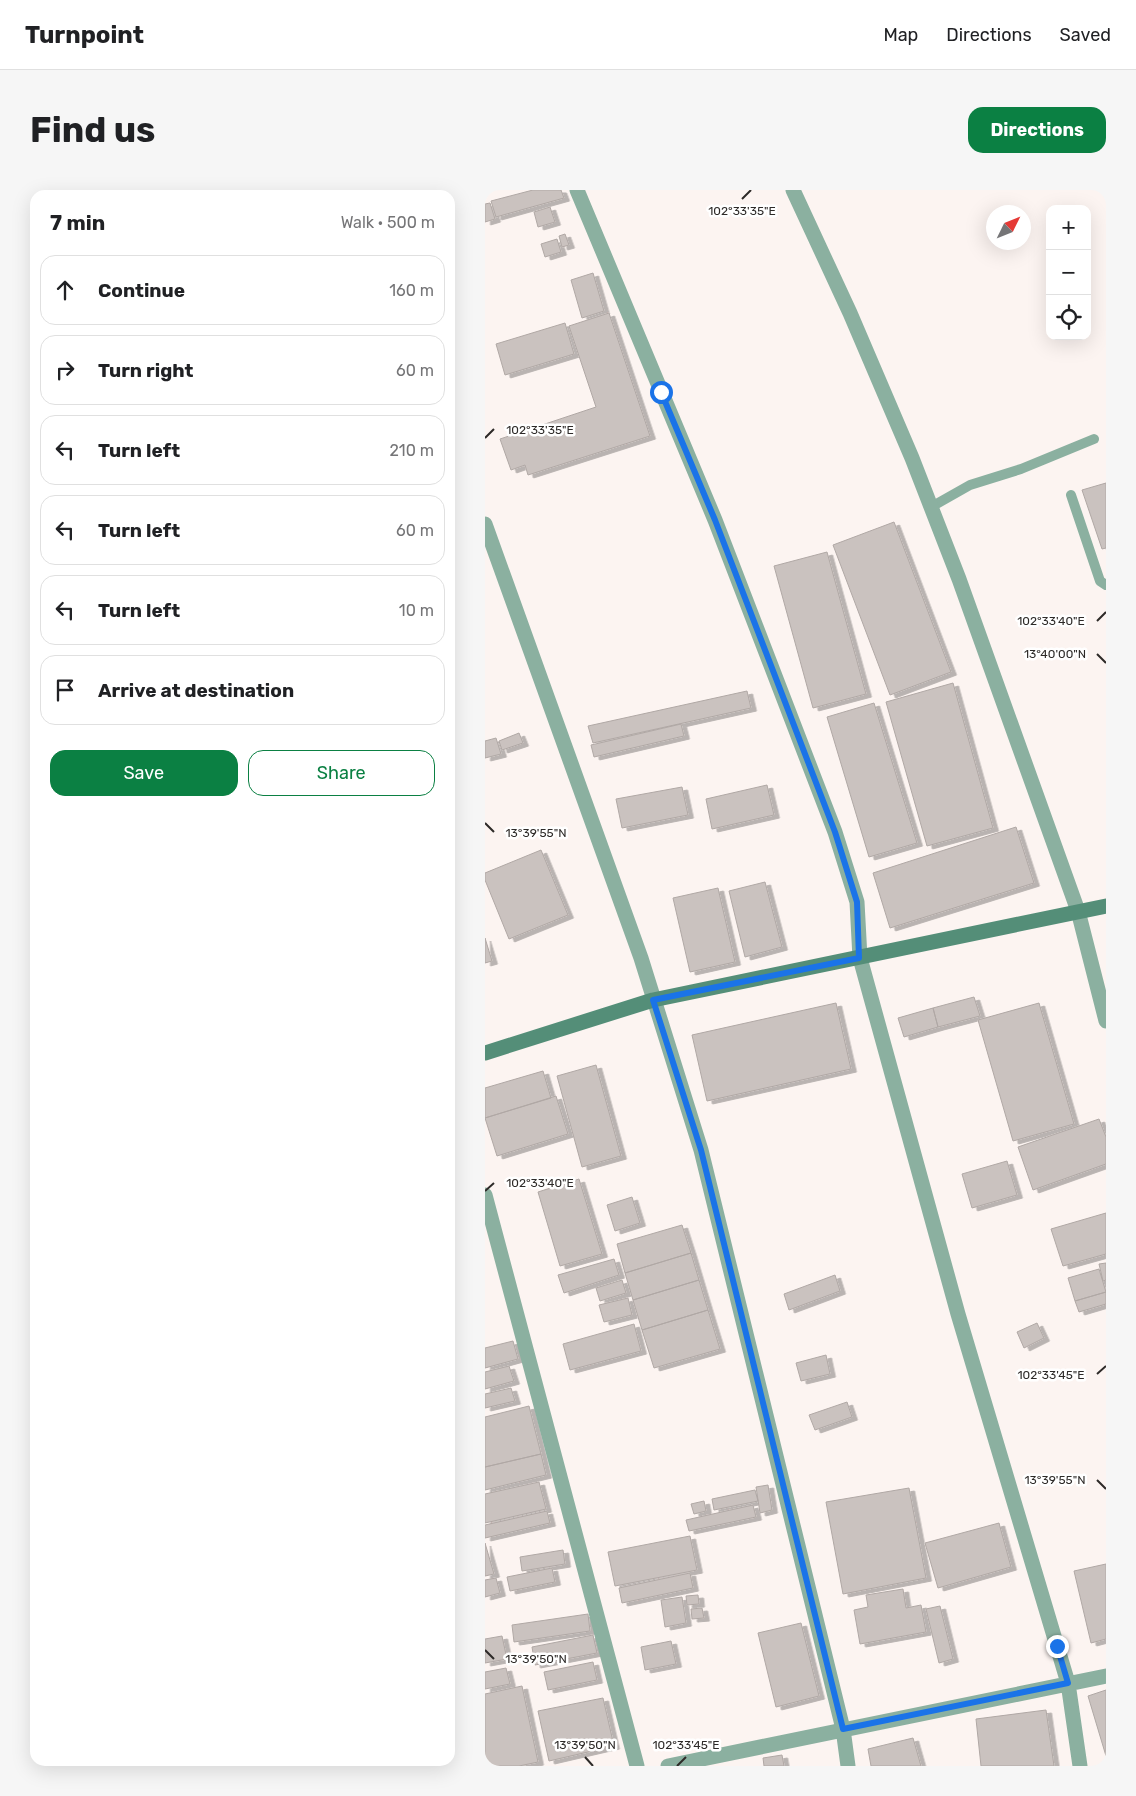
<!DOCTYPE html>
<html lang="en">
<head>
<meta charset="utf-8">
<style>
  body { margin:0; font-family:Rubik,sans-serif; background:#f6f6f6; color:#202124 }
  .controls { position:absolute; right:15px; top:15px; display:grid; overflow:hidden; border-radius:10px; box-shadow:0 5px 20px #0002 }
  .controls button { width:45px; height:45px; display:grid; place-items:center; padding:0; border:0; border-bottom:1px solid #e0e0e0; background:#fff; color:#202124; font:25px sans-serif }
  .compass { position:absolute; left:501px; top:15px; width:45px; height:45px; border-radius:50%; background:#fff; box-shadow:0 5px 20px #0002; rotate:47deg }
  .stop { position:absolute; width:15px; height:15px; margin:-11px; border:4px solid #1a73e8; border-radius:50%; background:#fff }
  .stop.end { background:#1a73e8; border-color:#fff; box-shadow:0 1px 5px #0008 }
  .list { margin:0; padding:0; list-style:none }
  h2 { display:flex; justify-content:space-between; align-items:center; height:65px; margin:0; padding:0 20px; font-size:21px }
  h2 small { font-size:16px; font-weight:400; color:#757577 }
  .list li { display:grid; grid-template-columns:32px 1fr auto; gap:15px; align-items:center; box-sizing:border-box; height:70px; margin:0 10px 10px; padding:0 10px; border:1px solid #e0e0e0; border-radius:15px }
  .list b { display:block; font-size:19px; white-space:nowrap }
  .list em { font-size:16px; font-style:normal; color:#757577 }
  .actions { display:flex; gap:10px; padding:15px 20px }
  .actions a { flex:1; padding:11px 0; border:1px solid #0b8043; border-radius:15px; text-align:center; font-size:18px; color:#0b8043 }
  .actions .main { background:#0b8043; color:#fff }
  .icon { flex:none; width:28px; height:28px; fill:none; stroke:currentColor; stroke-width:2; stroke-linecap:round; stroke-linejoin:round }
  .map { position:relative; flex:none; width:621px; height:1576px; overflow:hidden; border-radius:15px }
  header { display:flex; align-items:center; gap:30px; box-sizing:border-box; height:70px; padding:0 25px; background:#fff; border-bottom:1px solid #e0e0e0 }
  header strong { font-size:24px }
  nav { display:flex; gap:28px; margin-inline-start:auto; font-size:18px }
  .intro { display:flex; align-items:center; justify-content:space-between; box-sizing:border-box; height:120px; padding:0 30px }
  h1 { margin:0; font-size:35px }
  .button { padding:12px 22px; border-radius:15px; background:#0b8043; color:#fff; font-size:18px; font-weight:700 }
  main { display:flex; gap:30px; padding:0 30px }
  aside { flex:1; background:#fff; border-radius:15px; box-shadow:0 5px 20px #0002 }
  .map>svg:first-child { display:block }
  .building { fill:#cac2bf; stroke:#b0a8a5; filter:url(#shadow) }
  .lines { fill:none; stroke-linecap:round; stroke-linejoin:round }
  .lane { stroke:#8bb0a0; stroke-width:10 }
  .street { stroke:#8bb0a0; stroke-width:15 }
  .secondary { stroke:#548e78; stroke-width:15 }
  .route { stroke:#1a73e8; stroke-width:6 }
  .ticks { fill:none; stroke:#2d2a28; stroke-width:2 }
  .ticks-label { font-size:12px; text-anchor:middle; fill:#2d2a28; stroke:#fff; stroke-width:5; stroke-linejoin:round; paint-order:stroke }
</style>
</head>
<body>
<header>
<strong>Turnpoint</strong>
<nav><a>Map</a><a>Directions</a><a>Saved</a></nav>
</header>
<div class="intro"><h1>Find us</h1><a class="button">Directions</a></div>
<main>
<aside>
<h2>7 min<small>Walk · 500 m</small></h2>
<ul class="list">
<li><svg class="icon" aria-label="ahead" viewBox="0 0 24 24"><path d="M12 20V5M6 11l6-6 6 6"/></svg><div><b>Continue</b></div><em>160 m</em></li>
<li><svg class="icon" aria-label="right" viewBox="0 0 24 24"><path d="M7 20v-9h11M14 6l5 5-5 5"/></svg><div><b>Turn right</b></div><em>60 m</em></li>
<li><svg class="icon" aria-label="left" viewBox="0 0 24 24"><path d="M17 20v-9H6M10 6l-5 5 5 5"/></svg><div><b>Turn left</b></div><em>210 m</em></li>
<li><svg class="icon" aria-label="left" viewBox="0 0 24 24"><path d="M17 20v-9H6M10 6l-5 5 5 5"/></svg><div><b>Turn left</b></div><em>60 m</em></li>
<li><svg class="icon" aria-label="left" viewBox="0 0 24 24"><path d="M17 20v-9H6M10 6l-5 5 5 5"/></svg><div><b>Turn left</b></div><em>10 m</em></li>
<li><svg class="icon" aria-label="arrive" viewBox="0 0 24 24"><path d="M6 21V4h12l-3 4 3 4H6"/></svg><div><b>Arrive at destination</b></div></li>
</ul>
<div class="actions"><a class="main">Save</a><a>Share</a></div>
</aside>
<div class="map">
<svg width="621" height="1576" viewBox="0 0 621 1576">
  <defs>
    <filter id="shadow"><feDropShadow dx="5.5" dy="3" stdDeviation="0" flood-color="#0004"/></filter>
  </defs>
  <rect width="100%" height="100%" fill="#fcf4f1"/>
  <path class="building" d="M48,0H76L79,8L11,27L6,11Z
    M5,13L10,29L0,32V14Z
    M65,17L70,32L53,37L49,22Z
    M80,44L84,55L77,57L74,46Z
    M72,49L76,62L60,67L56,54Z
    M108,83L119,121L97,128L86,90Z
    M124,123L165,246L43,285L40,275L26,280L15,249L111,217L84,136Z
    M80,133L89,164L20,185L11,154Z
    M621,293V358L617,359L597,300Z
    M409,332L466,482L405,505L348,355Z
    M342,362L381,504L328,518L289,376Z
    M468,493L508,638L442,656L401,512Z
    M262,501L266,518L108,553L103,536Z
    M389,513L432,653L384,667L342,527Z
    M196,534L199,546L109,567L106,555Z
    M34,543L38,553L17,560L14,551Z
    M11,548L16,564L0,568V551Z
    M282,595L289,625L227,639L221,609Z
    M197,597L203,625L137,638L131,609Z
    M531,637L549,693L405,738L388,683Z
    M56,660L83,725L24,749L0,690V683Z
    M280,692L297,757L260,767L244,701Z
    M233,698L250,772L205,782L188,708Z
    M0,748L7,771L0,773Z
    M489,807L495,826L453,837L448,818Z
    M351,813L366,879L222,911L207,845Z
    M554,813L589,934L528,951L493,830Z
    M448,818L453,837L419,847L413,828Z
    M111,875L136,966L97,977L72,886Z
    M58,881L66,908L0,928V898Z
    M71,906L83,944L12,966L0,928Z
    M614,929L621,947V974L548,1000L533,957Z
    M522,971L532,1005L487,1018L477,984Z
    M94,989L117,1064L75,1076L53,1002Z
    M147,1007L155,1033L130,1041L122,1015Z
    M621,1023V1064L578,1076L566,1039Z
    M197,1035L206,1063L140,1083L132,1054Z
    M206,1063L214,1090L148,1110L140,1083Z
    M129,1069L134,1085L79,1103L73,1085Z
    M621,1073V1090L618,1091L614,1074Z
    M614,1079L621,1102L590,1111L583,1088Z
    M350,1085L355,1101L304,1120L299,1104Z
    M137,1090L141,1103L115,1111L111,1098Z
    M214,1090L223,1120L157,1140L148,1110Z
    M621,1102V1114L594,1122L590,1111Z
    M143,1108L147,1125L119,1132L114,1115Z
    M223,1120L235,1159L169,1178L157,1140Z
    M552,1133L559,1148L539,1158L532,1142Z
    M149,1134L156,1161L85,1180L78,1154Z
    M28,1151L33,1169L0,1178V1158Z
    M341,1165L345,1184L316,1191L311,1173Z
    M24,1176L29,1191L0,1199V1182Z
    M26,1198L30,1211L0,1218V1204Z
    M362,1212L367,1227L330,1240L324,1225Z
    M44,1216L56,1264L0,1277V1227Z
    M56,1264L61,1285L0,1300V1277Z
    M54,1292L61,1319L0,1333V1304Z
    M283,1295L287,1320L275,1323L271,1297Z
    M424,1298L441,1388L358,1404L341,1312Z
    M270,1300L273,1311L229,1320L227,1309Z
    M219,1311L221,1321L209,1324L206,1314Z
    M268,1315L271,1327L204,1341L201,1330Z
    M62,1321L65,1333L0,1348V1335Z
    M514,1333L526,1377L453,1398L440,1353Z
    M205,1346L212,1380L130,1396L123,1362Z
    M0,1353L9,1384L0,1386Z
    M78,1360L80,1374L37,1381L35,1367Z
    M621,1374V1449L606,1453L589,1381Z
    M67,1378L70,1392L25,1401L22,1387Z
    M205,1383L208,1398L137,1413L134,1398Z
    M11,1388L15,1403L0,1407V1390Z
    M418,1399L421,1418L436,1415L441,1442L375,1454L369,1420L383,1417L381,1405Z
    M213,1405L214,1414L202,1415L201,1406Z
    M197,1407L201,1433L180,1437L176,1410Z
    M455,1416L468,1469L454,1473L441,1419Z
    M217,1418L219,1428L207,1429L206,1419Z
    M103,1424L105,1441L29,1452L27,1435Z
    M316,1433L334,1506L291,1517L273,1443Z
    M108,1445L112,1463L50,1475L47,1457Z
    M17,1446L22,1469L0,1473V1449Z
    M186,1451L191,1474L160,1480L156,1457Z
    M108,1472L112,1490L63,1500L59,1482Z
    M21,1478L25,1494L0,1499V1482Z
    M37,1496L53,1572L34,1576H0V1504Z
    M621,1500V1566L603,1506Z
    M118,1508L129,1556L64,1571L53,1521Z
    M561,1520L569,1576H496L491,1529Z
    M428,1548L436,1576H386L383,1559Z
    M297,1565L299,1576H279L278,1568Z"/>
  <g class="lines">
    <path class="lane" d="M586,305L615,391L621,395
      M446,317L485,295L536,279L609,249"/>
    <path class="street" d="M92,0L230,330L350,642L372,712L375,768L473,1124L583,1493L595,1576
      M308,0L365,123L427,268L474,389L593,721L621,831
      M0,334L156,768L216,960L358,1539L363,1576
      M0,1005L152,1576
      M183,1576L621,1486"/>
    <path class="secondary" d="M0,863L168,810L621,716"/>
  </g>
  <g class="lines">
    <path class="route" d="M176,202L230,330L350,642L372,712L374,768L168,810L216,960L358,1539L583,1493L572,1456"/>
  </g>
  <path class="ticks" d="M257,9L266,0M0,248L9,239M612,431L621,422M612,464L621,473M0,633L9,642M0,1001L9,993M612,1184L621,1176M612,1290L621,1299M0,1460L9,1469M100,1567L108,1576M192,1576L201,1567"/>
  <g class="ticks-label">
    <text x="257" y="25">102°33'35"E</text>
    <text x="55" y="244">102°33'35"E</text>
    <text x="566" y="435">102°33'40"E</text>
    <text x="570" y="468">13°40'00"N</text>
    <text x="51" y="647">13°39'55"N</text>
    <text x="55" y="997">102°33'40"E</text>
    <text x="566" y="1189">102°33'45"E</text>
    <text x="570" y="1294">13°39'55"N</text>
    <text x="51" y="1473">13°39'50"N</text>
    <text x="100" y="1559">13°39'50"N</text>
    <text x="201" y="1559">102°33'45"E</text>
  </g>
</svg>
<div class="controls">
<button>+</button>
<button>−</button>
<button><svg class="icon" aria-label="locate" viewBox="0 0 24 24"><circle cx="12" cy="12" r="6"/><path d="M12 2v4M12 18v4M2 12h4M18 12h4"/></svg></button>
</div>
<svg class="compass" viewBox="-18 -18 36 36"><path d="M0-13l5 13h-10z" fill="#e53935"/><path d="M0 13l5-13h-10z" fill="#757577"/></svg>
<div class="stop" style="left:176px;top:202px"></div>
<div class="stop end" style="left:572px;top:1456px"></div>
</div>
</main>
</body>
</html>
